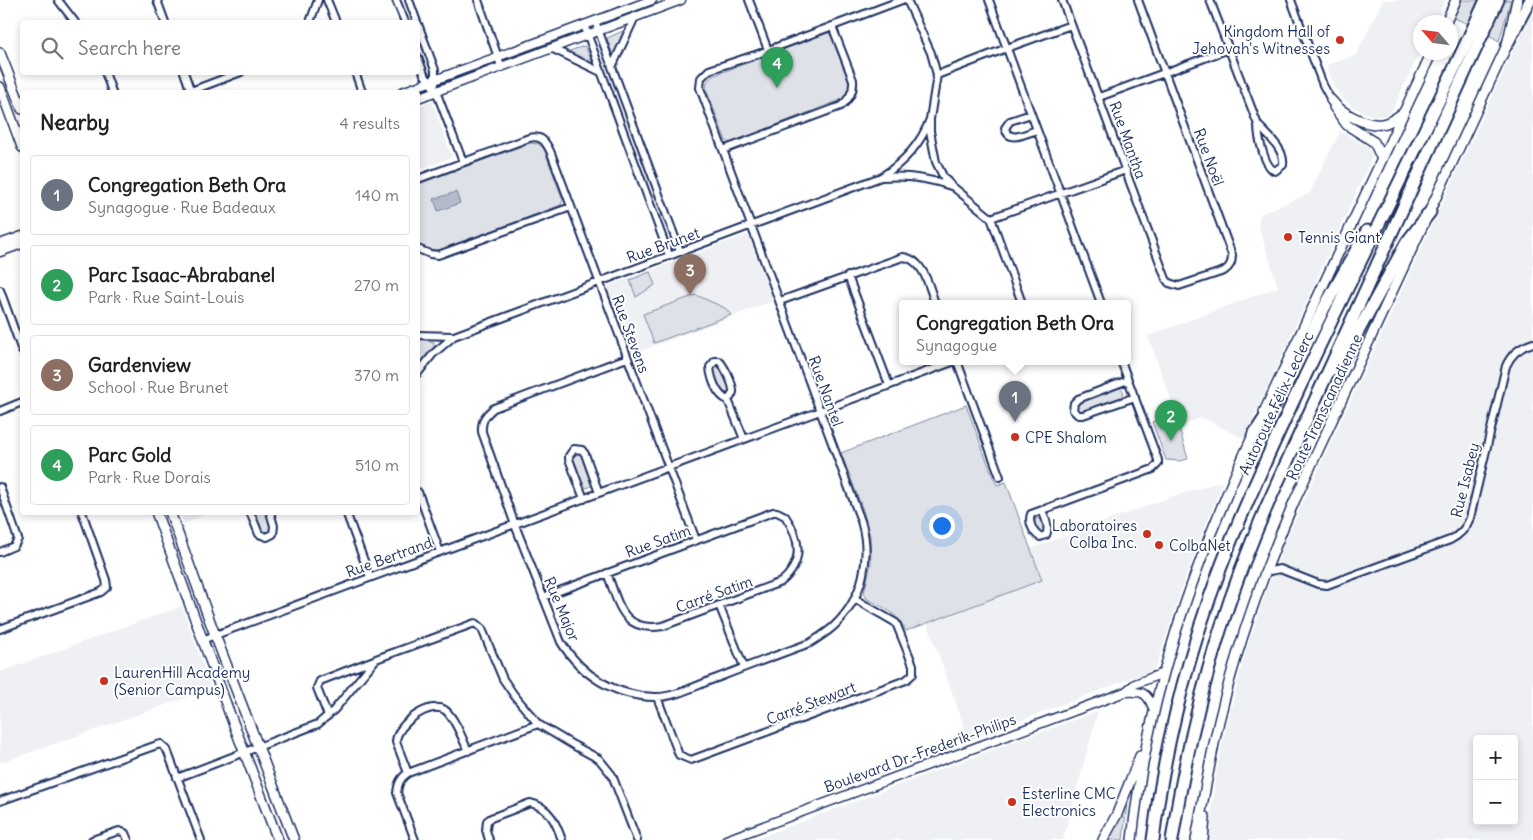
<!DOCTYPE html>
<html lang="en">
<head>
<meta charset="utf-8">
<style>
  body { margin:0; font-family:Delius,sans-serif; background:#f2f2f2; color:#222 }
  .controls { position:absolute; right:15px; bottom:15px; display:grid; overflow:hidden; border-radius:5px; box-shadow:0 2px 8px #0003 }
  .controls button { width:45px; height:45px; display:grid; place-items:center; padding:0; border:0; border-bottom:1px solid #e0e0e0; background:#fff; color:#222; font:25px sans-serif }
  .compass { position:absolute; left:1413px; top:15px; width:45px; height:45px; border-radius:50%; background:#fff; box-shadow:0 2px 8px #0003; rotate:298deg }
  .you { position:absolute; left:941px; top:525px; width:18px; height:18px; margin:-12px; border:4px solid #fff; border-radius:50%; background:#1a73e8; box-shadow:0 0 0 8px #1a73e833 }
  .badge { display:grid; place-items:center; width:32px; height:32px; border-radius:50%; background:#1a73e8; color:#fff; font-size:16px; font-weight:700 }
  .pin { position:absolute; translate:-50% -41px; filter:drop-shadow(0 1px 2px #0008) }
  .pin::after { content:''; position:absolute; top:26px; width:18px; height:15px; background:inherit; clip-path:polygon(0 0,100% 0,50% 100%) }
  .popup { position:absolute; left:899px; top:300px; width:232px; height:65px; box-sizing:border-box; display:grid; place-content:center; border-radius:5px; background:#fff; filter:drop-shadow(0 1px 4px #0005); font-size:16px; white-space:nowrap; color:#767676 }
  .popup b { font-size:19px; color:#222 }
  .popup::after { content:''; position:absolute; left:50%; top:100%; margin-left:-10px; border:10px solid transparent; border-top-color:#fff }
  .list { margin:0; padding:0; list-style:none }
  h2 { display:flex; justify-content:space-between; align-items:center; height:65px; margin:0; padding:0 20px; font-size:21px }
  h2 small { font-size:16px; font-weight:400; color:#767676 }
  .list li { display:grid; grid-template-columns:32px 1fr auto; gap:15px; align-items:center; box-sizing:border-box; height:80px; margin:0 10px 10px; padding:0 10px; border:1px solid #e0e0e0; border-radius:5px }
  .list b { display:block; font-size:19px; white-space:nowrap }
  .list p { margin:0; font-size:16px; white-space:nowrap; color:#767676 }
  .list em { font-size:16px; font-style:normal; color:#767676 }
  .icon { flex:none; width:28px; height:28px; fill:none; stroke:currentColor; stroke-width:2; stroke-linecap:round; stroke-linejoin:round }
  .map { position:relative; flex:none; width:1533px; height:840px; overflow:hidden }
  .search { position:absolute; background:#fff; box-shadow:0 2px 8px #0003; left:20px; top:20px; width:400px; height:55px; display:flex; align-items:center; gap:12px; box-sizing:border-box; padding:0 18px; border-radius:5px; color:#767676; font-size:19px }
  .panel { position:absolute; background:#fff; box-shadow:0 2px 8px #0003; left:20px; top:90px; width:400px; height:425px; border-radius:5px }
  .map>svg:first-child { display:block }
  .built { fill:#eff0f4; fill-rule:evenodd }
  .green { fill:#dee1e7; stroke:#7c88a2 }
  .water { fill:#b5bbca; stroke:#77839f }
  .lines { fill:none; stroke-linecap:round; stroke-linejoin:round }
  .minor-casing { stroke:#1b2f5e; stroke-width:10 }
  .tertiary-casing { stroke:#1b2f5e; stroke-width:11 }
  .secondary-casing { stroke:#1b2f5e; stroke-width:12 }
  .primary-casing { stroke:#1b2f5e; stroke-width:14 }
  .motorway-casing { stroke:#1b2f5e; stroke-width:15 }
  .minor { stroke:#fff; stroke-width:6 }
  .tertiary { stroke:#fff; stroke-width:8 }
  .secondary { stroke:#fff; stroke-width:9 }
  .primary { stroke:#fff; stroke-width:10 }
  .motorway { stroke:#fff; stroke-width:11 }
  .poi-dot { fill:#c8321e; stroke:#fff; stroke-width:2 }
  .labels { text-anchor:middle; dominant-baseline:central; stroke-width:4; stroke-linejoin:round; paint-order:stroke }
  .poi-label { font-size:15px; fill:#1b2f5e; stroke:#fff; text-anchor:start }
  .street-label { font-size:15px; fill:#1b2f5e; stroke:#fff }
</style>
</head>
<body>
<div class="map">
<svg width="1533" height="840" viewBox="0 0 1533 840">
  <rect width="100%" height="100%" fill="#fff"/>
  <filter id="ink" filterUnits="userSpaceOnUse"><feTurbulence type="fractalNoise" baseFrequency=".02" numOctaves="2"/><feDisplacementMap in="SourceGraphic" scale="10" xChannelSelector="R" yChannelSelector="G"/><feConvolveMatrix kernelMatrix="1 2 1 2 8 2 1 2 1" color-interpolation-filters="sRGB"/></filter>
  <g filter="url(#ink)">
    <path class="built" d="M1383,0H1446L1435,22H1420V52L1391,113L1383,116H1377L1367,114L1352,106L1343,99L1334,87L1326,65L1356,55Z
      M1533,10V840H1208L1216,774L1225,732L1246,650L1269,582L1272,578L1280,558V552L1499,81ZM1477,739H1514V821H1477Z
      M432,101L452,157L418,170V107Z
      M1340,131L1368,147L1372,155L1370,162L1244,439L1201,417L1181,427L1148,336L1278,287L1258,224L1260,214L1309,194Z
      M746,235L749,237L773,301L632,354L607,290L608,286Z
      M1223,481L1186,576L1156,667L1153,670L969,740L927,622L1041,580L1030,549L1171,497Z
      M180,512H209V513L184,524Z
      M182,606L211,689L0,763V672Z
      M1098,711L1063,840H753L973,757Z"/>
    <path class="green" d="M1460,0H1478L1468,24L1452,17Z
      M1504,0H1511L1499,41L1489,35Z
      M625,30L613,56L607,38Z
      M828,33L831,35L849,81V88L843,99L730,143L726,141L706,89L707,82L712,76Z
      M585,46L593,64L566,52L584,46Z
      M530,143L539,144L544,149L563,200L561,205L440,250L425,249L418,244V184Z
      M650,272L655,285L636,297L630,280Z
      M696,295L725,308L731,315L654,343L643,314Z
      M418,339L434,342V347L418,366Z
      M716,365L721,367L729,389L726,393L722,391L713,370Z
      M1117,388H1121L1124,392L1123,396L1121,398L1084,412L1079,411L1077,408L1079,403L1081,401Z
      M966,405L993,477L997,485L1006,482L1042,580L906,631C897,612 884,608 867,599L864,593L871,563L870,536L863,510L841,453Z
      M1175,413L1188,459L1179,461L1166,460L1152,422Z
      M578,452L582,455L592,482L591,486L588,488L583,486L573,458L574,454Z
      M254,513H266L271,526L268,532L264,533L260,529Z
      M1036,518L1041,519L1045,529L1042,533L1037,531L1034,523Z
      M1125,803H1127L1123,840H1107Z"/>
    <path class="water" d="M456,192L460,203L438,211L434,199Z"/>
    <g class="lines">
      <g class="minor-casing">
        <path id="minor" d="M58,0L75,22
          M157,0L165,22
          M327,0L336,22
          M396,0L405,22
          M409,0L417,22
          M478,0L501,66
          M749,0L768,50
          M907,0L931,53L937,75L930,119V131L936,162L944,178L952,186L991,218L1022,303
          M989,0L1101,303
          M1062,0L1166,279L1169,283L1179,286L1224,271C1230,267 1232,263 1232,255L1138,0
          M1210,0L1258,125C1258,136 1264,167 1275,171L1283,165C1285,149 1268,136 1258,125
          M1291,0L1323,85L1331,100
          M595,21L680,251
          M310,22L318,0
          M418,24L435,70V84
          M584,25L669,255
          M551,48L601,72
          M418,57L424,74L436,91L463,162
          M612,67L635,17
          M105,72L112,92
          M184,72L191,92
          M355,72L362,92
          M937,75L1007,48L1071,25
          M191,91L241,72
          M1099,97L1229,49
          M1031,114L1010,121L1005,128C1009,144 1026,133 1037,130
          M723,150L841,106C850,99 854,91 853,80L832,26
          M882,177C907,175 928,178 951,186
          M418,179L529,138C542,135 546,142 551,153L696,540
          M991,218L1126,170
          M418,249L430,254L438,255L571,207
          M848,276L889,385
          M0,290L22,351
          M780,301L903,257C924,259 929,287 935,303
          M418,335L453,336
          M627,358L494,408C485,415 481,421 482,432L515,525L561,642C582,676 615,696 655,697C674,698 699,684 717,678C748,666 779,654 810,643C819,637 828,632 835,625C863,598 872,557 861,521L700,88L701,78L709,70L758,54L902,0
          M957,361L1000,477
          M418,373L433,354L454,336L881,177C903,163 921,144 930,119
          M1128,380L1078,399L1074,403L1073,410L1078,415H1083L1135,397
          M728,400C731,397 732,396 733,392C734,386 724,365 719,361H715L710,367C711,379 717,396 728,400L744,439
          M0,411L22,402
          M0,487L18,539L14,546L0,552
          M418,492L440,552
          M584,499L569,459V456L574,449L582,450L585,454L599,493
          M1042,510C1045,518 1050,527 1046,535L1040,537C1033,533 1028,522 1031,514L1034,513L1153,469L1158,464V460L1121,361
          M250,512L259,534L267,537L273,534L274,526L270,512
          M346,512L370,577
          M1265,572L1280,569L1318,584L1327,585L1450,540C1460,535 1466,529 1470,518L1506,366C1511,354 1520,347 1533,343
          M543,597L773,512H777L785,516C801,539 804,563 781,582L663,626C622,633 619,604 607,573
          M719,605L744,667
          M0,629L101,592L107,587L106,580L82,512
          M202,640L955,361
          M657,697L679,755L691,760L906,680L913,674V665L896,623L855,599
          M328,716L317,688L320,681L374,660
          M408,773L396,742C396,724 431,700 445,710C455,718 463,740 468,751
          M177,778L318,724L334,710L376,659L475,623L482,629L503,679L514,695L538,724L573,745L599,759L612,775L637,840
          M0,801L157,745L161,744L167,750L201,840
          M92,840L119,831L125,833L128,840
          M415,840L397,793C398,784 400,778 408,773L538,724
          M489,840L486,830L487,821L491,818L530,803C550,807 556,823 562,840"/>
      </g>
      <g class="tertiary-casing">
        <path id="tertiary" d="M402,92L652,0
          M418,98L681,0
          M0,244L22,236
          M0,252L22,244
          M1125,692C1143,691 1147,692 1154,710
          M726,840L1125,692L1135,684L1163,673"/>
      </g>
      <g class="secondary-casing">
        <path id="secondary" d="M1446,22L1456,0
          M0,53L22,109
          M0,87L22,147
          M1331,100C1341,113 1365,126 1382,124C1390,123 1397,117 1403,113
          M1334,107L1347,125L1374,142L1382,159
          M1264,412L1432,52
          M156,512L229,712L278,840
          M170,512L215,635L294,840
          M1103,840L1117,814L1140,756
          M1132,840C1147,695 1194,563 1255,431
          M1196,840C1203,800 1210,760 1219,721C1237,646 1263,573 1294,502L1507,45L1517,0
          M1203,840L1205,817"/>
      </g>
      <g class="primary-casing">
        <path id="primary" d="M1507,45L1530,0"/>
      </g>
      <g class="motorway-casing">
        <path id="motorway" d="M1337,370L1407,242L1430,212
          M1253,436L1284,389L1324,308L1367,231
          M1153,840C1165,738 1193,636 1231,541C1254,484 1280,429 1306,374C1365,249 1429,126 1486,0
          M1172,840C1190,722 1221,608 1270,499L1498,0"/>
      </g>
      <use href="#minor" class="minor"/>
      <use href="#tertiary" class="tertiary"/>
      <use href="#secondary" class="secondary"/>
      <use href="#primary" class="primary"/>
      <use href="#motorway" class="motorway"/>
    </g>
  </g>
  <g class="poi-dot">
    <circle cx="1340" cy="40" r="5"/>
    <circle cx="1288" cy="237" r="5"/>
    <circle cx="1015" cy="437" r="5"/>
    <circle cx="1147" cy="534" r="5"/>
    <circle cx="1159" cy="545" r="5"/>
    <circle cx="104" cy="681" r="5"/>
    <circle cx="1012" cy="802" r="5"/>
  </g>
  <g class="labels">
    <g class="poi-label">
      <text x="1330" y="31" text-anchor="end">Kingdom Hall of<tspan x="1330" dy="17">Jehovah's Witnesses</tspan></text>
      <text x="1298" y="237">Tennis Giant</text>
      <text x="1025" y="437">CPE Shalom</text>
      <text x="1137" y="525" text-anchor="end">Laboratoires<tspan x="1137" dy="17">Colba Inc.</tspan></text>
      <text x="1169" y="545">ColbaNet</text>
      <text x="114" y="672">LaurenHill Academy<tspan x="114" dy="17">(Senior Campus)</tspan></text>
      <text x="1022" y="793">Esterline CMC<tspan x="1022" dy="17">Electronics</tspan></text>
    </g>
    <g class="street-label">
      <text transform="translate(1128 140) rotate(70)">Rue Mantha</text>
      <text transform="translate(1209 157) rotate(70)">Rue Noël</text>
      <text transform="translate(663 245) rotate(-20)">Rue Brunet</text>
      <text transform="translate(631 334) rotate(70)">Rue Stevens</text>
      <text transform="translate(826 391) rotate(70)">Rue Nantel</text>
      <text transform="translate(1276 403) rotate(-65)">Autoroute Félix-Leclerc</text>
      <text transform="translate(1324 407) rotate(-65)">Route Transcanadienne</text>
      <text transform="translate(1465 480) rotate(-76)">Rue Isabey</text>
      <text transform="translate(658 541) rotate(-20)">Rue Satim</text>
      <text transform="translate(389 557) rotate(-20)">Rue Bertrand</text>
      <text transform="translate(714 594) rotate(-20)">Carré Satim</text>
      <text transform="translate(562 609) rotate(67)">Rue Major</text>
      <text transform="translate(811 703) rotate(-21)">Carré Stewart</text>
      <text transform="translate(920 753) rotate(-20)">Boulevard Dr.-Frederik-Philips</text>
    </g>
  </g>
</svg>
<div class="controls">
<button>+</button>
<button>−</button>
</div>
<svg class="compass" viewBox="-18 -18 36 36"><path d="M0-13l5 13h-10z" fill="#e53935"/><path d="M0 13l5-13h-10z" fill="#767676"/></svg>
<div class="you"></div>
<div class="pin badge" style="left:1015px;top:422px;background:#6b7280">1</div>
<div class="popup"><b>Congregation Beth Ora</b>Synagogue</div>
<div class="pin badge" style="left:1171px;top:441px;background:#2e9e5b">2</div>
<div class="pin badge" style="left:690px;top:295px;background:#8d6e63">3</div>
<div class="pin badge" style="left:777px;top:88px;background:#2e9e5b">4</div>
<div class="search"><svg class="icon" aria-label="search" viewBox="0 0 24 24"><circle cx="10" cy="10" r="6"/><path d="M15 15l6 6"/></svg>Search here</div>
<section class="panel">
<h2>Nearby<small>4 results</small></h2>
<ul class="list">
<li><span class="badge" style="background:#6b7280">1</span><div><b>Congregation Beth Ora</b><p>Synagogue · Rue Badeaux</p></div><em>140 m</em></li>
<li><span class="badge" style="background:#2e9e5b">2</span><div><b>Parc Isaac-Abrabanel</b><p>Park · Rue Saint-Louis</p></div><em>270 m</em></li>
<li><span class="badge" style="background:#8d6e63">3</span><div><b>Gardenview</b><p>School · Rue Brunet</p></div><em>370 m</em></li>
<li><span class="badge" style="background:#2e9e5b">4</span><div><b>Parc Gold</b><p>Park · Rue Dorais</p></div><em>510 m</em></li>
</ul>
</section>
</div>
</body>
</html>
